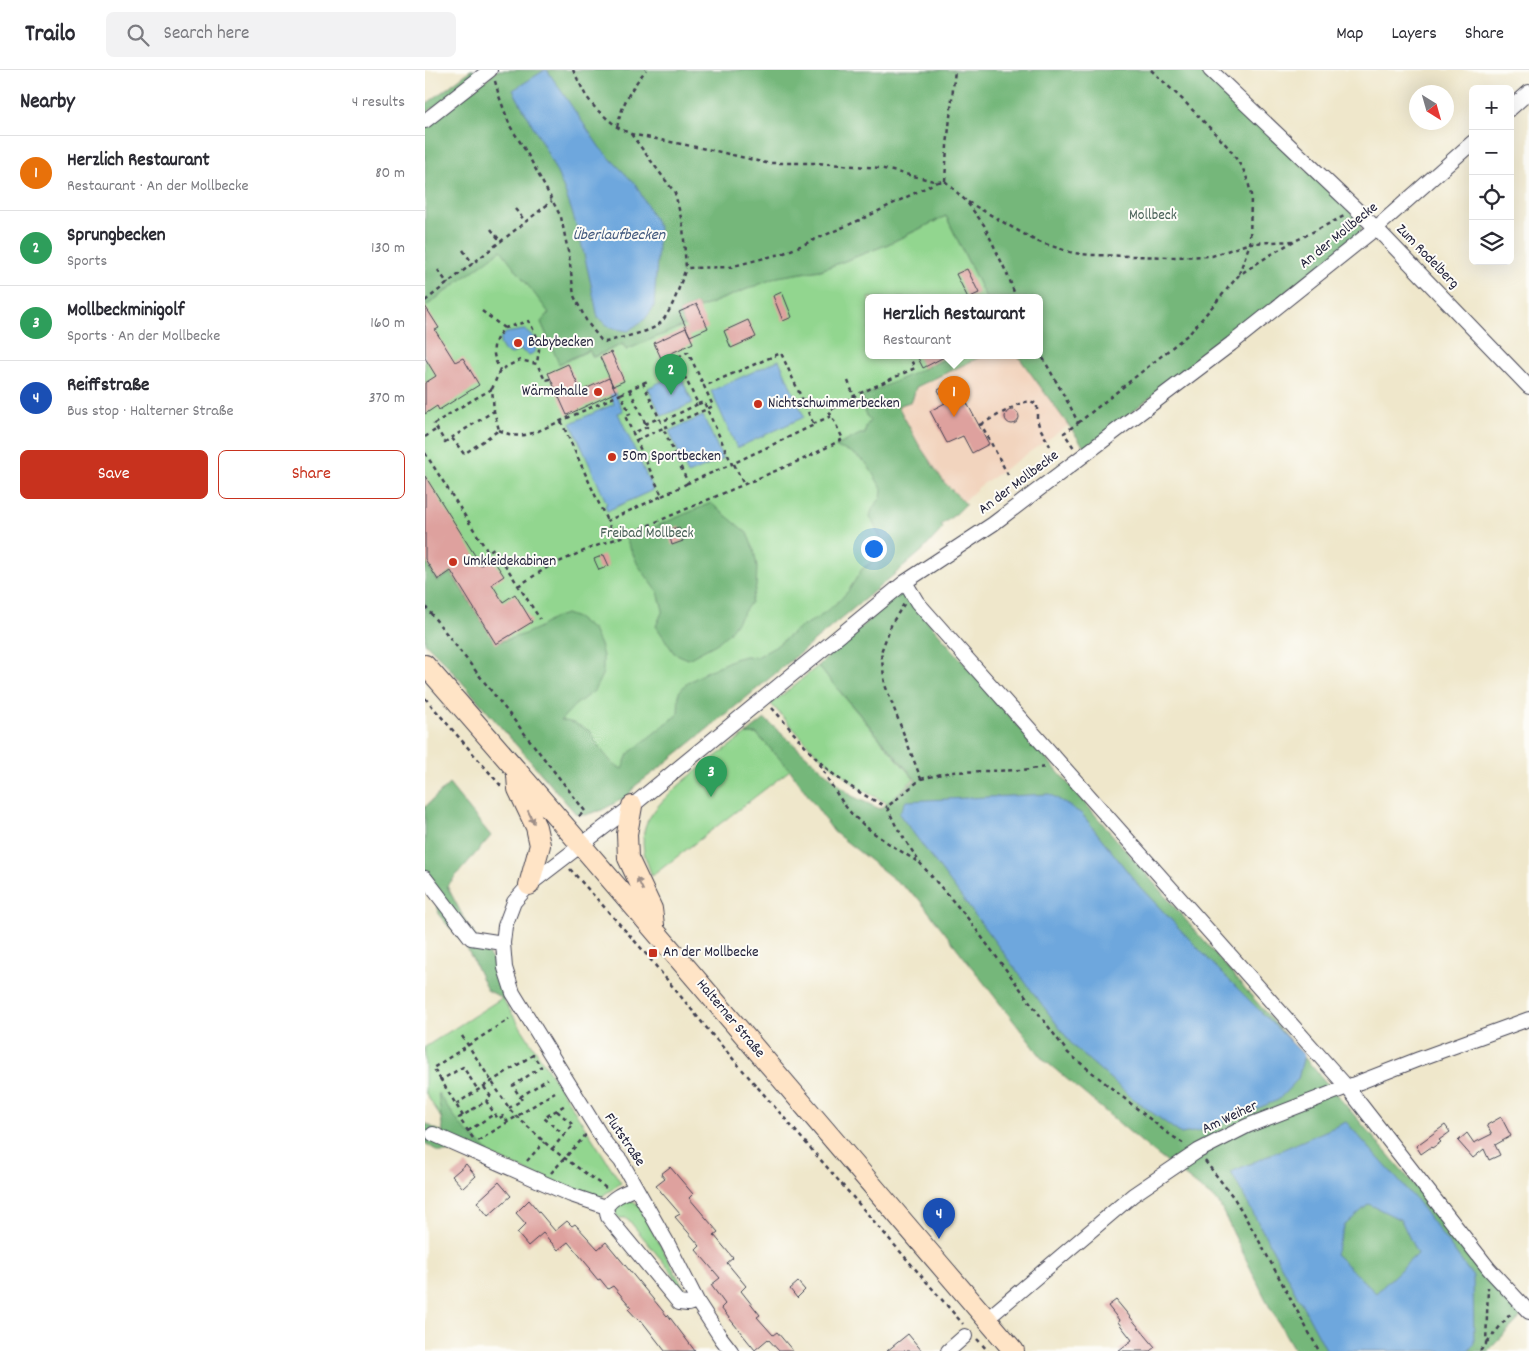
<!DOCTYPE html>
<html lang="en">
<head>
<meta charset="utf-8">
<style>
  body { margin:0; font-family:Dekko,sans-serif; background:#f2f2f3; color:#2b2b33 }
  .controls { position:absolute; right:15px; top:15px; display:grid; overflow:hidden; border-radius:8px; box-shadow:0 5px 20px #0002 }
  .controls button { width:45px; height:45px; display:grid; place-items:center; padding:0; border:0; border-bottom:1px solid #e1e1e2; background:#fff; color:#2b2b33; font:25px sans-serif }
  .compass { position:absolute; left:984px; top:15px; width:45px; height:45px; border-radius:50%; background:#fff; box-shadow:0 5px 20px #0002; rotate:143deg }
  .you { position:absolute; left:448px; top:478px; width:18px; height:18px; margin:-12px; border:4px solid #fff; border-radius:50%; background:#1a73e8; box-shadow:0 0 0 8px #1a73e833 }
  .badge { display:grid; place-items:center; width:32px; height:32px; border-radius:50%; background:#c8321e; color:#fff; font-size:16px; font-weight:700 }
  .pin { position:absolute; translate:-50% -41px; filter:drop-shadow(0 1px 2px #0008) }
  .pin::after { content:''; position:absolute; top:26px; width:18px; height:15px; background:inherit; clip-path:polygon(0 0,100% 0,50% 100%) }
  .popup { position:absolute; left:440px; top:224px; width:178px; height:65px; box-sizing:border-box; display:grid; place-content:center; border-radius:8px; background:#fff; filter:drop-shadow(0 1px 4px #0005); font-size:16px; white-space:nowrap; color:#7c7c81 }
  .popup b { font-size:19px; color:#2b2b33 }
  .popup::after { content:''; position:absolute; left:50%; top:100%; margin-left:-10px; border:10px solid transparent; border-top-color:#fff }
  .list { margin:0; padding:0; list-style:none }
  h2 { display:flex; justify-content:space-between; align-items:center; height:65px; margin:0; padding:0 20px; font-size:21px }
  h2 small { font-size:16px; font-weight:400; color:#7c7c81 }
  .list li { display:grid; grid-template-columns:32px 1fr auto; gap:15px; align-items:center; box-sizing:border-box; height:75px; padding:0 20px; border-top:1px solid #e1e1e2 }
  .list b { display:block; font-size:19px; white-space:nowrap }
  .list p { margin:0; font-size:16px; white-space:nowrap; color:#7c7c81 }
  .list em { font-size:16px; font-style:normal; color:#7c7c81 }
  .actions { display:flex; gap:10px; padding:15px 20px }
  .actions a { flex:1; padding:11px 0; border:1px solid #c8321e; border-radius:8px; text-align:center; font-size:18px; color:#c8321e }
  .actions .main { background:#c8321e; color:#fff }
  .icon { flex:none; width:28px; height:28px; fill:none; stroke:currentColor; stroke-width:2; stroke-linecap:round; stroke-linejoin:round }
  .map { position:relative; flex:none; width:1104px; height:1281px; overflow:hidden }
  header { display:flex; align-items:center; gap:30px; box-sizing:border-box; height:70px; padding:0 25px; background:#fff; border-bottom:1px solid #e1e1e2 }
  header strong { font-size:24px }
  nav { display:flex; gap:28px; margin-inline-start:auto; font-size:18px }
  .search { width:350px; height:45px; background:#f2f2f3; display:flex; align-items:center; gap:12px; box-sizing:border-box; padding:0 18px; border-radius:8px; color:#7c7c81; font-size:19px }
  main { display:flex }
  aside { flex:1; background:#fff }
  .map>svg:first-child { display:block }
  .built { fill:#f2d4be }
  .green { fill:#92d68f; stroke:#5a7c65 }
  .forest { fill:#75b77a; stroke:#4c6c5a }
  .water { fill:#6ea7dd; stroke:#48648c; fill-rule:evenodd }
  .building { fill:#dea19e }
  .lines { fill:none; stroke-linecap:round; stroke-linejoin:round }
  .street-casing { stroke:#414051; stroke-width:16 }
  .secondary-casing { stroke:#414051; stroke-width:22 }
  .path { stroke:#414051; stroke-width:2.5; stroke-dasharray:4 4; stroke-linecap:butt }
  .street { stroke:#fff; stroke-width:14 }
  .secondary { stroke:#ffe4c6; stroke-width:20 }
  .oneway { fill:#9c8d87 }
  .poi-dot { fill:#c8321e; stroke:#fdfcf7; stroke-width:2 }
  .labels { text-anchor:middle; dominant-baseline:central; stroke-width:4; stroke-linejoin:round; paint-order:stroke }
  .park-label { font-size:15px; fill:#496158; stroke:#fdfcf7 }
  .street-label { font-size:15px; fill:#22223b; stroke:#fdfcf7 }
  .poi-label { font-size:15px; fill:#22223b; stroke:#fdfcf7; text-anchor:start }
  .water-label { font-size:16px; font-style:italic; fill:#40577c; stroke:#fdfcf7 }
</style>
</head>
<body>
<header>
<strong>Trailo</strong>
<div class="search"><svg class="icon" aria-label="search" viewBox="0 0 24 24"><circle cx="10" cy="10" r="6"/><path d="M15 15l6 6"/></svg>Search here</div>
<nav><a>Map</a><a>Layers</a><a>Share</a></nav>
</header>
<main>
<aside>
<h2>Nearby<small>4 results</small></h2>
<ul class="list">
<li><span class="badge" style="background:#e8710a">1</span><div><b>Herzlich Restaurant</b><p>Restaurant · An der Mollbecke</p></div><em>80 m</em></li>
<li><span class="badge" style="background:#2e9e5b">2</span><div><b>Sprungbecken</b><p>Sports</p></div><em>130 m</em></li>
<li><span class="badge" style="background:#2e9e5b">3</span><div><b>Mollbeckminigolf</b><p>Sports · An der Mollbecke</p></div><em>160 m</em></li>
<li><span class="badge" style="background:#1a4fb4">4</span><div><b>Reiffstraße</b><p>Bus stop · Halterner Straße</p></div><em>370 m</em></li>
</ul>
<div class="actions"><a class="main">Save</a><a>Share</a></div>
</aside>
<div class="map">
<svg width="1104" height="1281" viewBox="0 0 1104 1281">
  <rect width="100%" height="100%" fill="#fdfcf7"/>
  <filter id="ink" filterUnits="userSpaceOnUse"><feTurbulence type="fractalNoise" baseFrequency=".02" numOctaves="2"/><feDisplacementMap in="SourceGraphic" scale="10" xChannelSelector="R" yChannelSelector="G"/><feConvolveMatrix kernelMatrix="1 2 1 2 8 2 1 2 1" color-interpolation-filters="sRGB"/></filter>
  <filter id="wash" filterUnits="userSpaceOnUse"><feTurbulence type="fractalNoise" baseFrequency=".0096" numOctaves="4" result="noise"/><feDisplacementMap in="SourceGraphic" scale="20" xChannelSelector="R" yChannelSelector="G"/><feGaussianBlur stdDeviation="1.12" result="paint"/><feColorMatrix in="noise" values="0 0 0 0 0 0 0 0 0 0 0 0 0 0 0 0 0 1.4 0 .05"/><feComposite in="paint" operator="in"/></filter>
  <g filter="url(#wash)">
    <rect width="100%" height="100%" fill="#efe7cb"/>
    <path class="built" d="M556,286H593L644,355L555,416L498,470L454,341L487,331L492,318Z"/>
    <path class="green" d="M521,146L561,228H444V286H557L491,317L487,331L454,342L498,470L167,738L26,503L12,511L0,491V237L76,179L125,243L116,252L135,294L165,280L169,287L198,274L201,280L260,255L254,242L272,234L275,238L354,206L396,200L461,175Z
      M393,596L489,709L462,733L435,719L390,682L346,634Z
      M321,664H332L365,700L227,806C221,789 216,780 219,761C224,730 295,684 321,664Z
      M77,928L196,1113L170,1131L29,1069L0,1022V977Z
      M200,1130L208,1131L214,1136L262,1224L260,1226L246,1210H249V1205L202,1148H194L190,1143C189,1136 195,1134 200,1130Z"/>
    <path class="forest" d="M46,0H49L50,6L0,44V35Z
      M73,0H778L935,151L936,160L930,169L660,378L593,286H614V228H561L521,146L461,175L420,191L395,200L353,207L274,238L272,234L254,242L260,255L201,280L198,274L168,287L164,280L134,294L116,252L124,243L76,180L0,237V58Z
      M522,288L527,300L491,317L487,331L473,336L494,375L519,412L541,434L532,443L516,455L518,458L498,480L477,498L322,627L233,699L210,716L203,726L177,740L160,745L151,744L22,595L0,573V491L12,511L26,503L71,573L97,565L113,558L131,547L141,544L152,548L168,560L175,575L178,586V603L169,621L149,636L136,650L149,653L165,661L173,676L188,694L197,699L203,684L253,644L254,622L261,614L281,602L309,589L320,586L332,587L350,577L371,560L394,547L415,530L424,520L437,499L451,489L460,478L445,446L448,437L456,428L457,419L442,394L426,382L410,377L435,364H440L441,356L445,351L440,343L438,326Z
      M286,433L322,463L329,480L332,497L331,517L326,532L304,563L291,574L263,589L249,583L231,556L238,540L233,522L213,495L201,469Z
      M477,521L1100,1243L1063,1281H870L844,1236L793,1132L726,1080L618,989L493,828L409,762L365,700L332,664H321L340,649L427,726L455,739L491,710L393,596Z
      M24,714L66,766L22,816L42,854L71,895L89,934L62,920L42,878L14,845L10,817L0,802V737Z
      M13,1023L37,1057L64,1082H14L0,1073V1053L18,1063Z"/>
    <path class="water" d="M120,0H122L175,78L211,115L234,158L229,237L220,249L203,261L186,258L173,248C163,200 153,150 133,105C120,76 103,48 88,20Z
      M99,260C109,263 118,281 104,285L95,280L87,284L80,282L75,274L76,267L81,263Z
      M354,290L379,347L312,378L286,321Z
      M254,303L268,333L237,346L223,318Z
      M187,316L198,341L193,343L228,420L182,441L180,435L182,434L146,353L189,334L183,319Z
      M278,346L298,389L263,404L244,361Z
      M625,724L657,744L714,816L787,893L879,985L873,1009L853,1030L779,1060L756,1064L706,1027L649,977L474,744L481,731Z
      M921,1052L992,1131L1048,1207L1049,1273L1043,1281H902L806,1102ZM944,1134L976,1150L992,1184L951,1223L910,1184L920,1155Z"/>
    <g id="blocks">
      <path class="building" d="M542,199L554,223L543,228L531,204Z
        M357,222L367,247L358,251L348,226Z
        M272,234L283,258L265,266L254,242Z
        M0,236L14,258L10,260L30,292L38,288L54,315L14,340L12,336L0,344V313L11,306L0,288Z
        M323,250L331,267L306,278L299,261Z
        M261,258L268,273L236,288L229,273Z
        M186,282L199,311L188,316L175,287Z
        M492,286H521L498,298Z
        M143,294L156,321L184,308L191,322L142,345L123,303Z
        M530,311L564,374L547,383L538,366L522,373L505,341L520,333L513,320Z
        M580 347a7 7 0 1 1 14 0a7 7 0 1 1-14 0Z
        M0,406L56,495L67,488L79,506L67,514L78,532L90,524L107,552L71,574L26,501L13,510L0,489Z
        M254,457L258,471L247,475L243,460Z
        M179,485L184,496L174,500L169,489Z
        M1076,1047L1086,1066L1070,1075L1075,1085L1064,1090L1059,1079L1048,1088L1033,1071L1042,1063L1049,1073L1067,1064L1062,1055Z
        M1020,1055L1025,1062L1014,1070L1016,1072L1007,1078L1006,1077L996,1084L991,1076Z
        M41,1094L51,1106L38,1118L27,1106Z
        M245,1097L268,1124L264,1128L293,1162L289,1165L308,1188L302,1193L321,1216L316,1221L335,1245L332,1247L348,1265L352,1262L368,1281H354L343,1269L330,1280L296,1238L300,1234L286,1215L295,1208L271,1180L275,1176L250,1147L255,1144L231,1116L240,1109L236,1104Z
        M74,1112L86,1126L63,1146L52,1132Z
        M104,1130L130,1161L142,1151L147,1156L150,1154L173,1179L181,1172L242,1246L243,1245L270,1281H240L216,1250L214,1251L203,1239L206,1237L188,1216L183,1219L175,1209L173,1210L164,1199L165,1198L143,1172L133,1180L118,1163L103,1176L92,1163L101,1154L91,1143Z
        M373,1212L380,1220L372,1228L365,1219Z
        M691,1230L730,1277L725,1281H693L707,1270L693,1252L694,1250L683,1236Z
        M483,1264L497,1281H462Z"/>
    </g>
  </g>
  <g filter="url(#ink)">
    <use href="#blocks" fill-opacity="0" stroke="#414051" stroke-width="1"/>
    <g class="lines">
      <g class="street-casing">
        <path id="street" d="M785,0L951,158L1104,317
          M1085,39L1104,22
          M0,51L65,0
          M480,512L492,532L922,1017L1064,1199L1104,1242
          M0,808L46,868L78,873
          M8,1064L146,1125L181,1137
          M211,1118C199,1123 189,1126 181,1137L183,1147L254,1233L263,1234L272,1231
          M562,1249L708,1125L773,1081L822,1056L994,989L1104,949
          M306,1281L296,1268L272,1231L243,1174L196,1091L181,1074L88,923L80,898L78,873L80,856L89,832L104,815L207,736L480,512L568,454L806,274L951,158L1048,72
          M523,1281L540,1266"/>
      </g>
      <g class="secondary-casing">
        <path id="secondary" d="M0,595C199,822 393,1053 589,1281
          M92,706L93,719L111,757L115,775L104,815
          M207,736L202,764L203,788L227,839L229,855"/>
      </g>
      <path class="path" d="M148,0L161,26L171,39L192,57L206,64L291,81L341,93H392L455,98L513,112L520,111L541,131L559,155L584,208L591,228
        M726,0L758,30L804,78L818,99L823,111L826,125L825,173L814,204
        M70,11L74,26L85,56L102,83L136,147L144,186L149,226L162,252L176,270L181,272C193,268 220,263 230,257C246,248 255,214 261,198
        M192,57C198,32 205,20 221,0
        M206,64L250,123L258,156L261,198L305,197L359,183L437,149L512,112
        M520,111L522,76L530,0
        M543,132L611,171L648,183L666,185L746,187L787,186L825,173L870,171L919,146
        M90,139L101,152
        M66,159L76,172
        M38,180L48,194
        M13,200L23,214
        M0,231L127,131
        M57,241L79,258C66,274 66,283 75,300
        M79,258L104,251L115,273L112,293
        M614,281L646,338L653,353L639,363L649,378
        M253,293L251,288L263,282L279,316
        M423,311L429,326
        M218,313L225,310
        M67,319L32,339L9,354L20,372L69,341
        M205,320L222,357L208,363
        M196,324L218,313L236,352L273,334L253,293L235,301
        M273,334L279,332L282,339L307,394L263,413L238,358L282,339L288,336L279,316L356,283L389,355L307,394
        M136,351L182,451
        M653,353L765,263L814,205L845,185L869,171
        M220,354L234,348
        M388,354L406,346
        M556,354L596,333L605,331L612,334V348L614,356L625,376
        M554,355L556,354L583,405
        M74,360C89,367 95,367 111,362L196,324L205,344L200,346L237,426L182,451L191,470
        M0,367L12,359
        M27,368L39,384L74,360L69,341L67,319L75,300L95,290L112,294L120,310L125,309
        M212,370L238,358
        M0,383L63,482L69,478L115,549
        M309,394L319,415
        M237,426L263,413
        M93,516L123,497L163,479L196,467L383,387L418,369L404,341L429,326L490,298L484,286
        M479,534L467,553L456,582L460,615L496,709L462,737L471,756L495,793L541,846L643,983L741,1062L761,1075
        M0,536L160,741L152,748
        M0,628L76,716
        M347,638C363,655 377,675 394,691C413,711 438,725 462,737
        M395,694C400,706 419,737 429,746C448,765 471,778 493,792
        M496,709L525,702L598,700L621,697
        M145,799L216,878L289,967L538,1254
        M37,966L86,1041L127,1079L181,1118
        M16,1010L8,998L84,949
        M59,1017L66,1027L61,1031
        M95,1027L123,1009
        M31,1034L108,985L116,997L88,1016L97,1030L84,1038
        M132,1041L148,1055
        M38,1046L16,1010L38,997L53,1020
        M43,1061L69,1044
        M139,1065L148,1055
        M48,1068L34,1048L61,1031L73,1049L78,1046L83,1052
        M53,1071L130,1022
        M127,1079L139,1065L119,1048L140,1035
        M102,1091L119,1072
        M780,1091L809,1128L833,1169L894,1281
        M126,1103L160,1066L159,1064
        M552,1269L563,1281
        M1062,1272L1087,1242
        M1055,1281L1061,1274L1063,1217"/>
      <use href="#street" class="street"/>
      <use href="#secondary" class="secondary"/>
    </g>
    <defs><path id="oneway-solid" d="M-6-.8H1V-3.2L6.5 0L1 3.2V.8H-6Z" transform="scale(1.25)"/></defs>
    <g class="oneway">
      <use href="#oneway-solid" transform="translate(106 747) rotate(64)"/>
      <use href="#oneway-solid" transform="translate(215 814) rotate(-116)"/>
    </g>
  </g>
  <g class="poi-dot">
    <circle cx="93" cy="273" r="5"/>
    <circle cx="173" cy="322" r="5"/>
    <circle cx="333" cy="334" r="5"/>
    <circle cx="187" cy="387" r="5"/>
    <circle cx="28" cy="492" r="5"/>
    <rect x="223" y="878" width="10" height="10" rx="2.5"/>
  </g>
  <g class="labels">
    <g class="park-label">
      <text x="728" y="146">Mollbeck</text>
      <text x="222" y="464">Freibad Mollbeck</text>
    </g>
    <g class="street-label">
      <text transform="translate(914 166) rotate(-39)">An der Mollbecke</text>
      <text transform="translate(1002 187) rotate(46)">Zum Rodelberg</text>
      <text transform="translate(594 413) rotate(-37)">An der Mollbecke</text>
      <text transform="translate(305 949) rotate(50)">Halterner Straße</text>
      <text transform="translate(805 1048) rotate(-25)">Am Weiher</text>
      <text transform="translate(199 1070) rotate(56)">Flutstraße</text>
    </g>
    <g class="poi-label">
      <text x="103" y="273">Babybecken</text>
      <text x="163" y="322" text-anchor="end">Wärmehalle</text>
      <text x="343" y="334">Nichtschwimmerbecken</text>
      <text x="197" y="387">50m Sportbecken</text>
      <text x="38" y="492">Umkleidekabinen</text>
      <text x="238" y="883">An der Mollbecke</text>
    </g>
    <g class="water-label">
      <text x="194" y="165">Überlaufbecken</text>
    </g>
  </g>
</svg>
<div class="controls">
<button>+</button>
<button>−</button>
<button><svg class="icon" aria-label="locate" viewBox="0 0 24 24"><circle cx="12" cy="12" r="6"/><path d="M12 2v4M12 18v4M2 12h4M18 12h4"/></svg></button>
<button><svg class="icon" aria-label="layers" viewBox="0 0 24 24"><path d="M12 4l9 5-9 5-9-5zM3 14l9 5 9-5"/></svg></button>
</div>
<svg class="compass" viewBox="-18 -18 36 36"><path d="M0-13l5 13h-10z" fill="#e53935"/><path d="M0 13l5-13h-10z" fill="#7c7c81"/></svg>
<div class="you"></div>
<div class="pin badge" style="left:529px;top:347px;background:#e8710a">1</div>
<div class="popup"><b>Herzlich Restaurant</b>Restaurant</div>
<div class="pin badge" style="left:246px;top:325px;background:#2e9e5b">2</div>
<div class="pin badge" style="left:286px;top:727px;background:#2e9e5b">3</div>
<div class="pin badge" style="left:514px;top:1169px;background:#1a4fb4">4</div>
</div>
</main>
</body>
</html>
